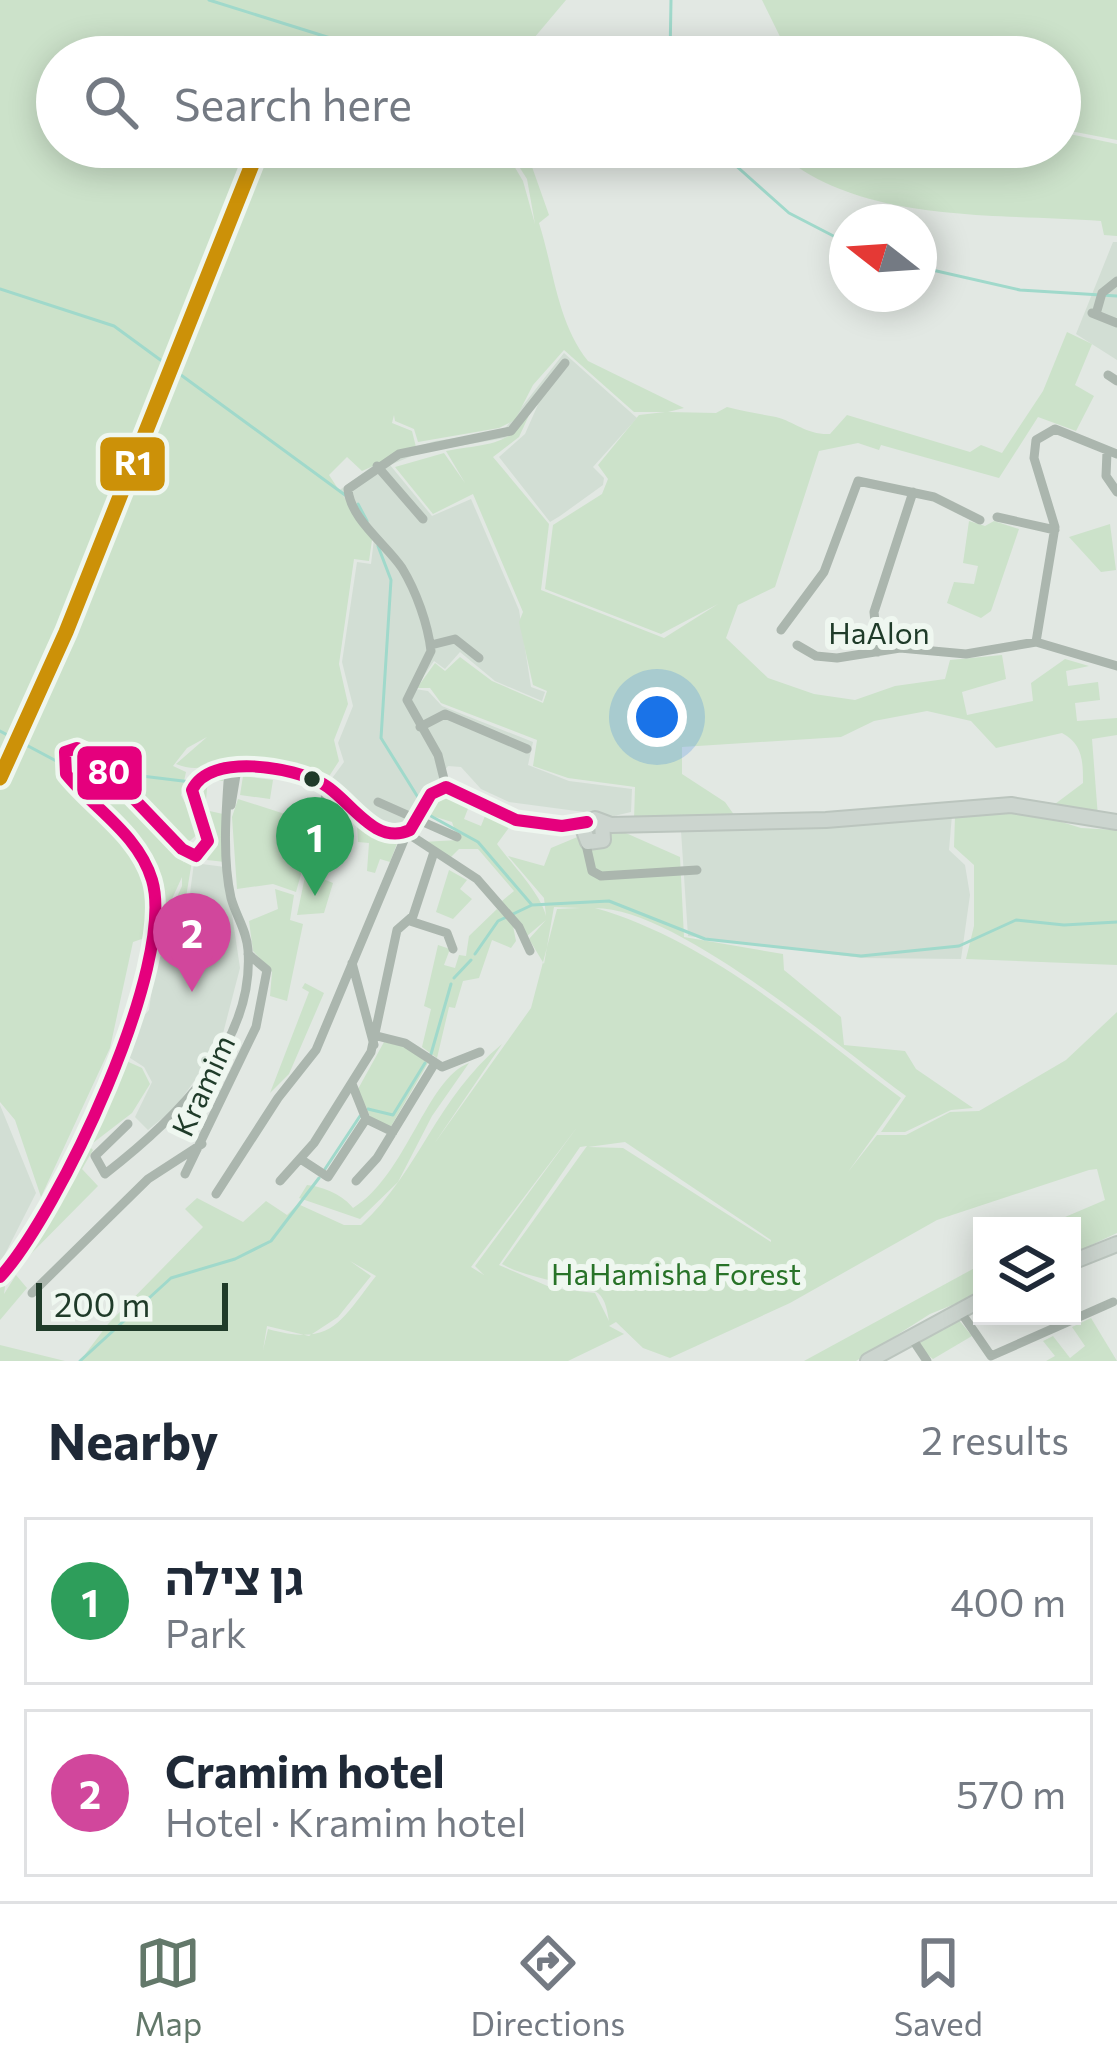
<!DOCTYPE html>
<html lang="en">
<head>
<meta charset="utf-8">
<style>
  body { margin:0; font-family:Commissioner,"Noto Sans Hebrew",sans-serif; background:#f2f2f3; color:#1f2937 }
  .controls { position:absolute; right:36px; bottom:36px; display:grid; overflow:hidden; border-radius:0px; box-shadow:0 6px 30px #0003 }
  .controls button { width:108px; height:108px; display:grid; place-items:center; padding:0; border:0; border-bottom:3px solid #e0e1e3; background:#fff; color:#1f2937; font:60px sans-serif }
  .compass { position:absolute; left:829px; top:204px; width:108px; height:108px; border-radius:50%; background:#fff; box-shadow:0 6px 30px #0003; rotate:287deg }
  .scale { position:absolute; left:36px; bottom:30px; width:192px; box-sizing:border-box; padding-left:12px; border:6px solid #1f3b29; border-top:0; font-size:33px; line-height:42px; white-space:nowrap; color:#1f3b29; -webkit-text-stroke:9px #eff7f0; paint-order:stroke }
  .you { position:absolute; left:657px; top:717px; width:42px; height:42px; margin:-30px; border:9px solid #fff; border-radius:50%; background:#1a73e8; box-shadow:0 0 0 18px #1a73e833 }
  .badge { display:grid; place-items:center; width:78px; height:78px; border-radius:50%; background:#63786a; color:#fff; font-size:39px; font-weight:700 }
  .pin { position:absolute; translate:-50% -99px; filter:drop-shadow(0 3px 6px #0008) }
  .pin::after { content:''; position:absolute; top:63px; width:42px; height:36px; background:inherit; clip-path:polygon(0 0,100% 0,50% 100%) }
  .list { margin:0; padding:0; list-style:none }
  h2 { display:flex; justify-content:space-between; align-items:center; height:156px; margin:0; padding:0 48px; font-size:51px }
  h2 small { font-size:39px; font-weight:400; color:#747a83 }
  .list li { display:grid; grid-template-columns:78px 1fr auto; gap:36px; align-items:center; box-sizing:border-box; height:168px; margin:0 24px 24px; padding:0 24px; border:3px solid #e0e1e3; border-radius:0px }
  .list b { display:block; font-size:45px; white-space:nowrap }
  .list p { margin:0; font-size:39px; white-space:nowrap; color:#747a83 }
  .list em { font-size:39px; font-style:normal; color:#747a83 }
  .icon { flex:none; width:66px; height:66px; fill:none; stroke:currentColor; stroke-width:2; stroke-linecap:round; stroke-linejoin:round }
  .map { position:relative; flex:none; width:1117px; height:1361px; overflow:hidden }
  .search { position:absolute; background:#fff; box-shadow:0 6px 30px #0003; left:36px; right:36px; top:36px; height:132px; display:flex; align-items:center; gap:30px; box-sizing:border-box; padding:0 42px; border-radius:66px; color:#747a83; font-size:45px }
  .sheet { height:540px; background:#fff }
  nav { display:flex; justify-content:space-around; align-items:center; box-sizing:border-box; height:168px; border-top:3px solid #e0e1e3; background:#fff; font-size:33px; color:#747a83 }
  nav a { display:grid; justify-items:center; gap:6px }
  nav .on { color:#63786a }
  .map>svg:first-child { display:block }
  .built { fill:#d2ded4 }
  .green { fill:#cce2ca; fill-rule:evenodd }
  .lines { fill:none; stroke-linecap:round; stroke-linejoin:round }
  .stream { stroke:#a0d9cb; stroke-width:3 }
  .major-casing { stroke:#bbc5be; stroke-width:18 }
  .minor { stroke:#abb6ae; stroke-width:9 }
  .major { stroke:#ccd5cf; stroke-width:14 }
  .bus-1-casing { stroke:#eff7f0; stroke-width:21 }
  .bus-1 { stroke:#e5007d; stroke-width:12 }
  .rail-1-casing { stroke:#eff7f0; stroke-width:24 }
  .rail-1 { stroke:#cc9108; stroke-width:15 }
  .bus-dot { fill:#1f3b29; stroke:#eff7f0; stroke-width:4.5 }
  .labels { text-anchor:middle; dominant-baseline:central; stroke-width:12; stroke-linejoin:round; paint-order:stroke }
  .street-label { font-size:30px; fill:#1f3b29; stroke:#eff7f0 }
  .park-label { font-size:30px; fill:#287328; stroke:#eff7f0 }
  .line-badge { stroke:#eff7f0; stroke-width:4.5 }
  .badge-label { font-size:33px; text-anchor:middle; font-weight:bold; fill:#fff }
</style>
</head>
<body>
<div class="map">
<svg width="1117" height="1361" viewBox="0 0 1117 1361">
  <rect width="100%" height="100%" fill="#e2e8e3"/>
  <path class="built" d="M1113,242H1117V360L1076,334Z
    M564,353L637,418L593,467L604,478L603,485L560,516L550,522L499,457L525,434L540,400L505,438L419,453L390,465L432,516L471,499L519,610L531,687L545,692L542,701L495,681L460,652L445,669L434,661L415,689L428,691L442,706L533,742L528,765L569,781L632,789L631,812L614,816L509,802L481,789L461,767L448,766L404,827L356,811L330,781L344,762L338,743L353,706L342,662L357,562L371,564L374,539L337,492L385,457L435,441L503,431Z
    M952,815L949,850L965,865L970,895L961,959L862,958L688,936L681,831Z
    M194,863L225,867L240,968L220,1045L175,1108L148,1130L135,1117L152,1082L144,1067L124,1054L135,1026L149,1010L157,952L182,954Z
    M0,1105L36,1193L0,1264Z"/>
  <path class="green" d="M0,0H566L534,38L486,57H57V147H513L507,154L523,181L535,224L527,179L511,154L525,147L549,215L539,223C554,270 557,322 588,361L684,408L668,412L716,413L727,407C743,411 759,414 776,417C795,422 807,435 830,434L847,415L970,452L981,445L1002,453L1043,391L1067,332L1092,344L1075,385L1094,396L1076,431L1038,417L999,478L881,445L879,450L858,443L819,451L775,587L738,605L726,638L768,678L814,694L855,700L895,686L945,679L950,660L1002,655L1006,679L962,692L967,715L1033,701L1031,683L1065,659L1089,666L1066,671L1068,686L1098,682L1100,700L1075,703L1077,721L1117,718V735L1092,739L1098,817L1055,804L1083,783C1083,762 1083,744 1062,733L996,748L971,721L927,711L874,721L841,737L682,747V774L725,802L737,819L634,820L635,787L568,778L533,766L537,740L441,703L430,688H417L435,663L445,671L460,657L492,681L543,703L547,691L533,685L519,622L523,612L473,494L433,514L395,467L444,453L465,483L446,451C495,442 512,448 536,400L519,437L493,457L549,524L541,590L664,638L718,604L661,634L545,589L553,525L602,494L608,479L598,465L639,415L665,412H634L564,350L533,385L515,420L499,428L418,442L414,429L395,421L394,415L392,423L412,431L416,447L362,471L347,457L329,475L372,540L369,561L354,559L339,664L348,704L334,740L339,761L328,778C298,767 264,762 232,763C210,764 197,773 176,764L207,737L187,748L173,766L186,772L181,795L200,832L183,847V863L185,856L192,861L177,951L154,947L182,886V877L156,934L133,942L110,1048L41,1197L15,1120L0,1102Z
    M762,0H1117V140L1060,129V57H790Z
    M1060,132L1117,144V236L1104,235L1101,221C997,213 853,225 773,147H1060Z
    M969,521L985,526L994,521L1019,529L991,611L981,618L947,603L954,582L974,584L978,566L963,563Z
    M1110,524L1116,570L1101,572L1069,537Z
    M224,773L223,781L208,779L205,810L223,814L225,862L207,860L212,835L196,800L205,779Z
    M243,776L273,780L270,799L240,795Z
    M443,791L469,806L464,819L481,826L485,816L511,825L497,844C513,866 541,894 546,916L544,898L508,856L544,866L551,848L587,833L619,830L680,857L684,937L783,954L784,970L841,1017L844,1045L905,1051L916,1069L973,1108L951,1110L905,1132H881L906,1096C836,1045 677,908 595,908C708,940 806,1027 901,1098L848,1172L877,1135H906L950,1112L979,1111L1066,1060L1117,1012V1233L1072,1254V1226L1051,1223L1105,1200L1097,1169L1089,1170L937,1220L790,1303L670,1358L643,1348L616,1322L609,1326L624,1334L568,1361H80L108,1324L203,1227L185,1209L197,1198L243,1222L266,1201L287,1215L298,1204L344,1225H361C420,1171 436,1098 502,1044L434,1144L531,1008L557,909L581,908L554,907L544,964L529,939L546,920L527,936L502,901L514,891L478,849H459L451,857L422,842L458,840L452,822L426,814ZM578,1126L475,1266L484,1275L471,1267ZM625,1142L771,1240V1242L623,1148L588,1147ZM587,1146L502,1264C526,1279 591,1287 598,1293C606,1300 607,1311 609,1321L595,1293L552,1288L499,1265L580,1147ZM350,1261L376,1276C340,1322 332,1347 268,1329L263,1350L267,1326L309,1336L338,1317L371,1276Z
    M238,799L288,815L295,850L306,856L296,892L273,884L237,889L232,817Z
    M1033,813L1081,828L1117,830V965L966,959L974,926V865L954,847L955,816Z
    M357,825L398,841L390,862L380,859L375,873L367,871L369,843L358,842Z
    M449,870L467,880L460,889L472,899L453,919L436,912Z
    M306,872L333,883L324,913L297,915Z
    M275,889L294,895L290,920L303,924L287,1001L270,996L272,972L253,951L249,921L278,909Z
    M497,909L513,926L516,941L511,948L492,940L479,978L463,981L455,1008L449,1007L437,1058L422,1047L431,1009L424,1006L438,945L450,949L444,965L455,968L459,955L466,956L469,936Z
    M305,983L324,993L289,1074L270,1093L309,992L302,988Z
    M384,1042L403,1046L428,1063L390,1128L373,1123L358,1089Z
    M124,1060L142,1068L150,1084L132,1113L89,1146L93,1150L82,1169L98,1186L9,1276Z
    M469,1063L432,1116L398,1182L360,1219L299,1198L307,1185C325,1187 344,1196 353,1208C406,1176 427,1078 469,1063Z
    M982,1264V1293L930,1314L856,1361H804Z
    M16,1275L27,1288L0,1320V1285L6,1279L4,1294Z
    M1091,1318L1117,1361H1046L1055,1356L1043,1341L1053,1336L1070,1358L1085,1346L1072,1327Z
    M958,1319L972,1336L933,1359L920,1349L918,1339Z
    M0,1345L65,1361H0Z"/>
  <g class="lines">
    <path class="stream" d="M209,0L391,57
      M670,57L671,0
      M715,147L789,213L847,243
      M919,267L1020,290L1117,296
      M0,289L114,326L345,495
      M358,504L367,521
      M378,546L391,580L381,738L419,799
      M0,731L62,764
      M71,768L102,774
      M117,773L191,782
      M423,818L429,815L478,842L532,905
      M475,954L498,921L532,905L609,901L705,939L861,956L959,946L1016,920L1064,925L1117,922
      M454,978L471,960
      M431,1054L451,984
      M368,1109L393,1115L425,1063
      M325,1169L360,1116
      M80,1361L171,1278L235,1259L271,1241L319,1178"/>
    <g class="major-casing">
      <path id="major" d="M602,822L603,840L588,842L583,828L595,819L611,825L826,820L1011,805L1117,822
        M1072,1262L1117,1244
        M0,1277C58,1214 177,964 152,880C138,834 94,809 66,774L65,752L77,748L92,755L182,849L196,856L208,841L192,790C210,752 293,767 323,784C349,798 374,847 410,830L431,794L446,787L516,820L562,826L587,822
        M868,1361L982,1299"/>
    </g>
    <path class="minor" d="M1092,313L1117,323
      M1096,314L1102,293L1117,281
      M1108,375L1117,381
      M1107,452L1106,476L1117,492
      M377,466L423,519
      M997,517L1055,530
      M781,630L824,572L858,481L934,497L980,520
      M1036,642L1055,527L1034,458L1036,440L1055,429L1117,454
      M431,645L455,639L479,658
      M797,645L816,656L837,658L900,648L966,654L1036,642L1117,666
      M878,652L874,612L913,492
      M420,727L445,714L527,749
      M446,787L438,755L407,700L431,651C428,624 416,591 402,568C386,544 350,519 348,489L399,454L511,431L565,363
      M378,802L457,837
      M231,805L237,769
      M585,840L592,871L601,876L697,870
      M312,863L324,820L326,786
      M410,921L447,933L453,949
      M352,963L374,1045
      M377,1036L405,1043L442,1067L480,1052
      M352,1084L366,1119L393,1132
      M128,1124L95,1156L105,1174C172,1122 255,1045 248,950C247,931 236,916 231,898C222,858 226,809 229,769
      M302,1160L328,1177L366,1119
      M185,1174L256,1027L267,970L248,954
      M280,1181L314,1143L371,1052L397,930L413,916L434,852
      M356,1181L377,1158L435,1063
      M216,1194L278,1098L316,1050L407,833L477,879L519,927L530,951
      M32,1293L148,1179L202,1144
      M960,1311L991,1356
      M911,1337L927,1361
      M991,1356L1113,1302"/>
    <use href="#major" class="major"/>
    <g class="bus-1-casing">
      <path id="bus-1" d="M0,1277C58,1214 177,964 152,880C138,834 94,809 66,774L65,752L77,748L92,755L182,849L196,856L208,841L192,790C210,752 293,767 323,784C349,798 374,847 410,830L431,794L446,787L516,820L562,826L587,822"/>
    </g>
    <use href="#bus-1" class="bus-1"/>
    <g class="rail-1-casing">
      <path id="rail-1" d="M0,778L66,632L259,147"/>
    </g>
    <use href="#rail-1" class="rail-1"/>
  </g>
  <circle class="bus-dot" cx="312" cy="779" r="10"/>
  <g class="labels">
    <g class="street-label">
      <text x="879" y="631">HaAlon</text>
      <text transform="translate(202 1085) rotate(-65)">Kramim</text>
    </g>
    <g class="park-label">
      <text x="676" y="1272">HaHamisha Forest</text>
    </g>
  </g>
  <g class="line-badge">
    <rect x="98" y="435" width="69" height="58" rx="12" fill="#cc9108"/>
    <rect x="75" y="744" width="69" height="58" rx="12" fill="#e5007d"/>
  </g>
  <g class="badge-label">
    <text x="133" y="475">R1</text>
    <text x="109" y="784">80</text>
  </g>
</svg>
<div class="controls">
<button><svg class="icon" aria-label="layers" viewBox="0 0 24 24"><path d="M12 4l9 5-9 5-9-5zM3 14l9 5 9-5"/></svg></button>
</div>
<svg class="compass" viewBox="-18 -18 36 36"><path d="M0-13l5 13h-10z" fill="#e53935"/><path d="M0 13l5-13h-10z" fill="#747a83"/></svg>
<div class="scale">200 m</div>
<div class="you"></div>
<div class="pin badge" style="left:315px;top:896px;background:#2e9e5b">1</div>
<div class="pin badge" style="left:192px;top:992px;background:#d1479c">2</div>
<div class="search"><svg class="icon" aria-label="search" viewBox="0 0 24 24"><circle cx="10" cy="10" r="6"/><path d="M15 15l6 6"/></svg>Search here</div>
</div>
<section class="sheet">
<h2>Nearby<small>2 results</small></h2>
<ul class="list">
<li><span class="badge" style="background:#2e9e5b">1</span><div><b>גן צילה</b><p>Park</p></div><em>400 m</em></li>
<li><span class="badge" style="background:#d1479c">2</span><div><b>Cramim hotel</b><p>Hotel · Kramim hotel</p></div><em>570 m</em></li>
</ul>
</section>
<nav>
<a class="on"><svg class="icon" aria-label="map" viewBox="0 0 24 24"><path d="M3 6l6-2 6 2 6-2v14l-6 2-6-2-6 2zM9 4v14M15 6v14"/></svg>Map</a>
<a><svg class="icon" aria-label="directions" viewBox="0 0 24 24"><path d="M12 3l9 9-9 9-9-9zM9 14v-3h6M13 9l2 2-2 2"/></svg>Directions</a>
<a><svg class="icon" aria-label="saved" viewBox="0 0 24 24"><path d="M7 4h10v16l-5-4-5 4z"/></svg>Saved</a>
</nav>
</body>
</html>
